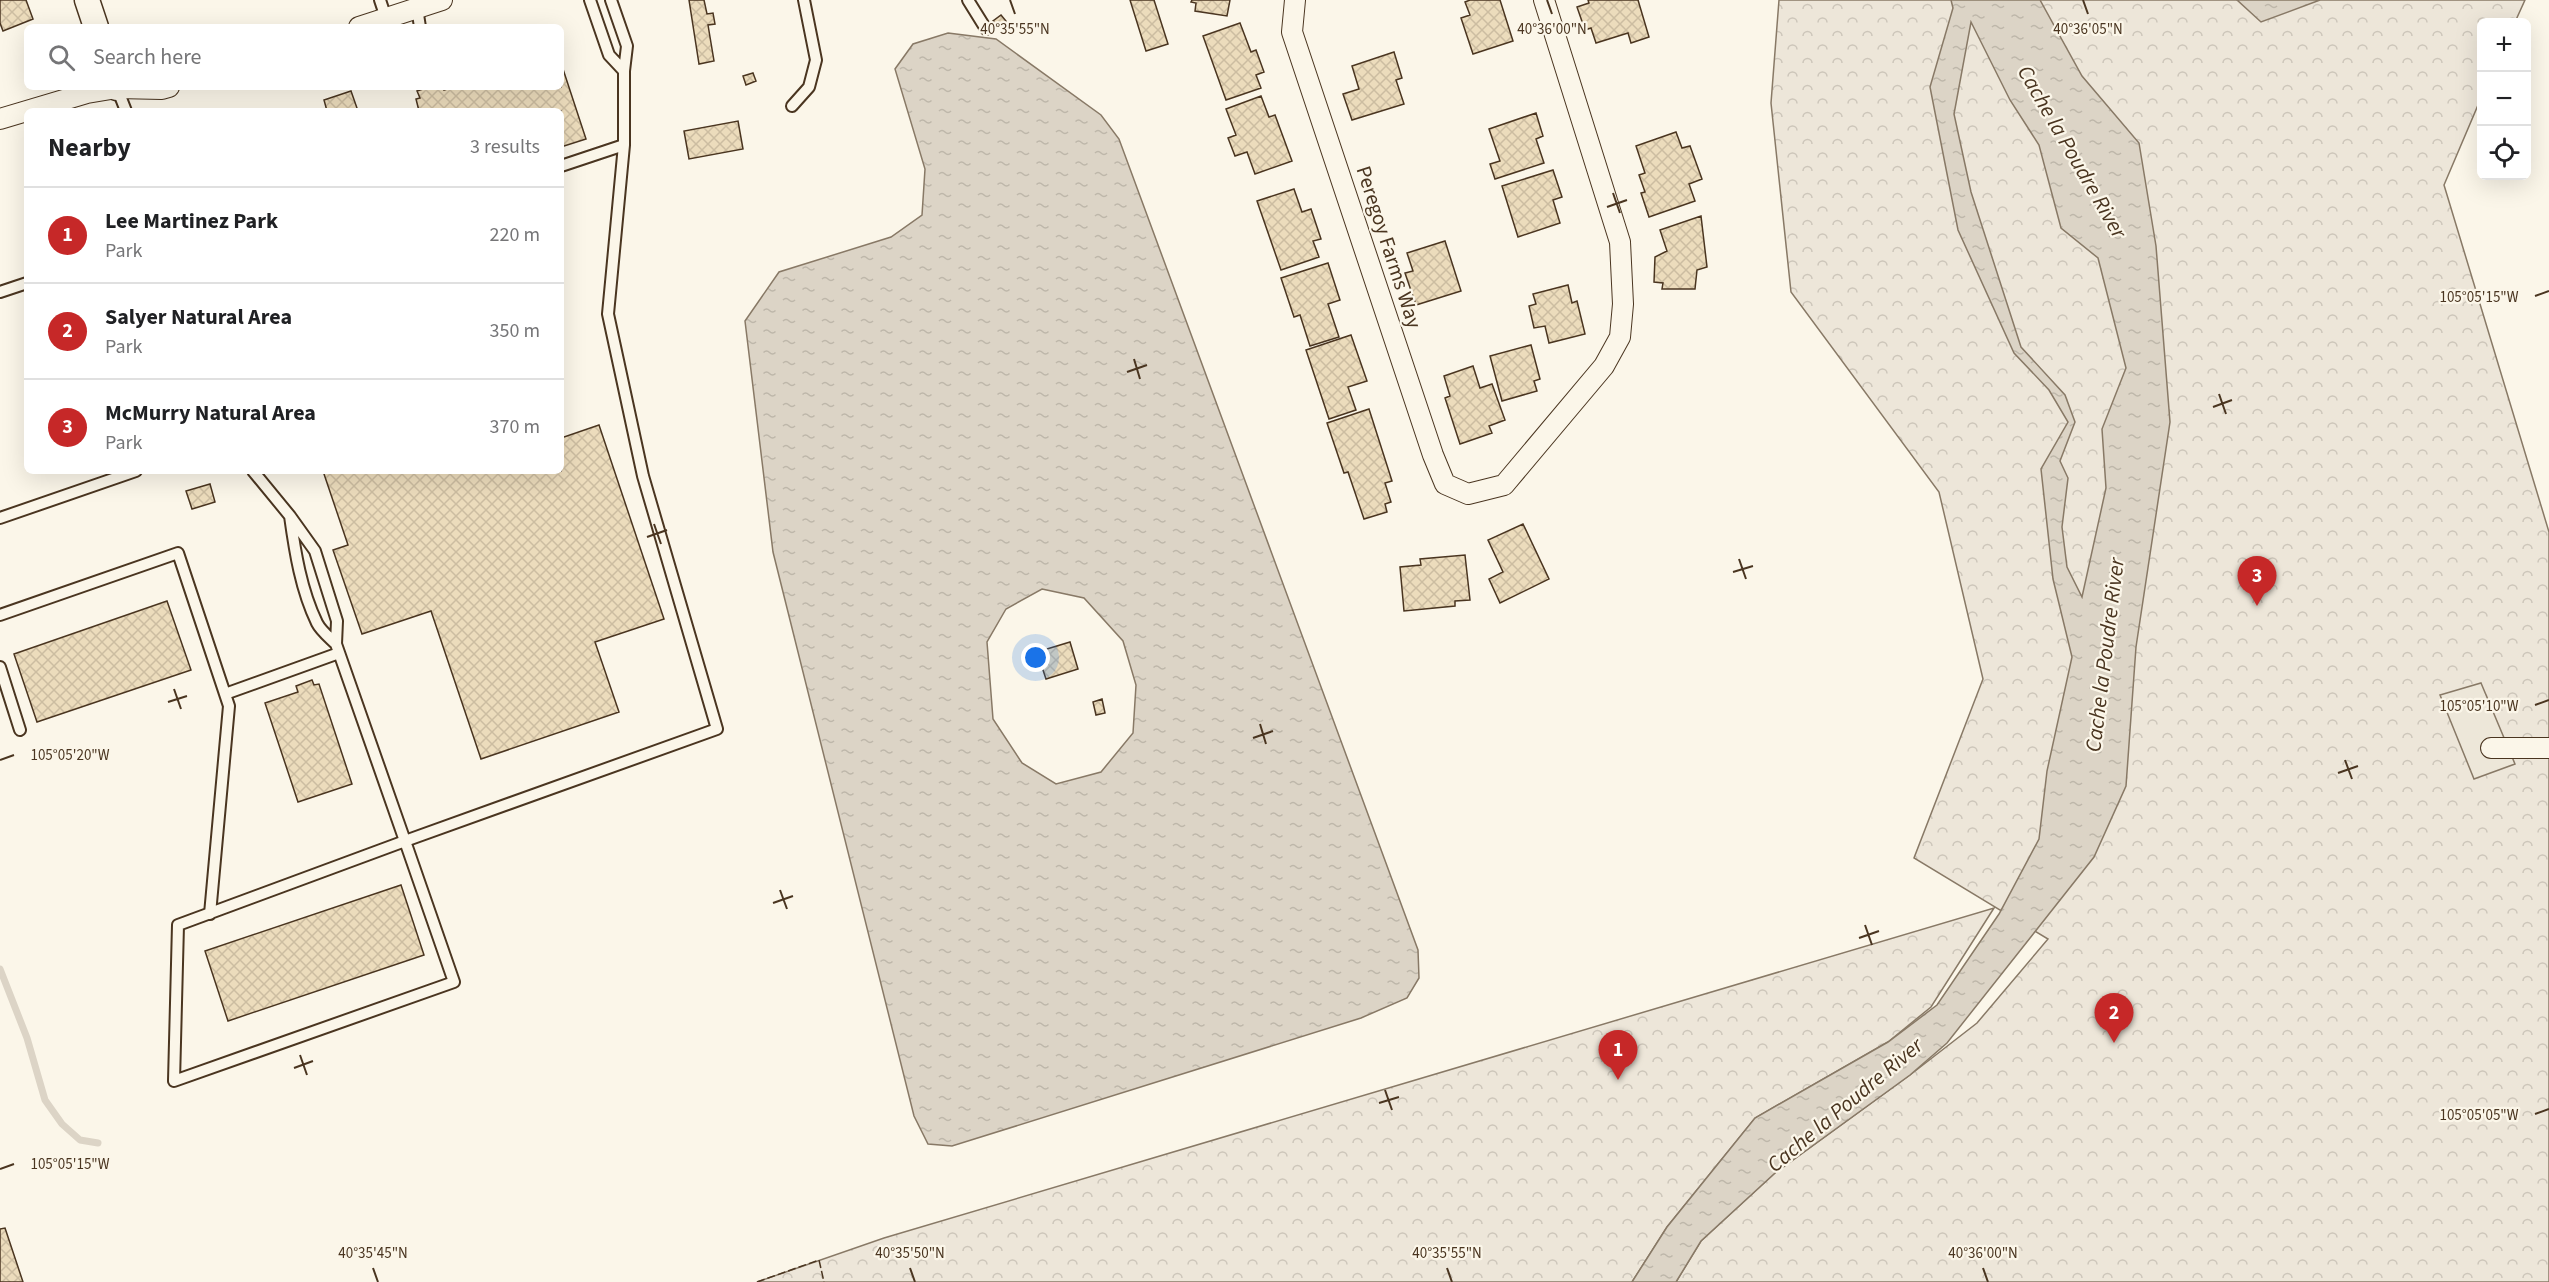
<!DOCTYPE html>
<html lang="en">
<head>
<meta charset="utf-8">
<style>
  body { margin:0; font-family:"Source Sans 3",sans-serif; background:#f6f6f6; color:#202124 }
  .controls { position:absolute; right:18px; top:18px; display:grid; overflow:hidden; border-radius:9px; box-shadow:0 6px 24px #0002 }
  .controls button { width:54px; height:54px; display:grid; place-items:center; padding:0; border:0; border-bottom:2px solid #e0e0e0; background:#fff; color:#202124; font:30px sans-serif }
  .you { position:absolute; left:1036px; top:658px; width:21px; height:21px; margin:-15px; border:4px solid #fff; border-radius:50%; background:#1a73e8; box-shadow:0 0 0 9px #1a73e833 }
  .badge { display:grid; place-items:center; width:39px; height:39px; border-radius:50%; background:#c62828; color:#fff; font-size:20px; font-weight:700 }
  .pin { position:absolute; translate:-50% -50px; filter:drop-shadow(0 2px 3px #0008) }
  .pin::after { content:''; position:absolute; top:32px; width:21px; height:18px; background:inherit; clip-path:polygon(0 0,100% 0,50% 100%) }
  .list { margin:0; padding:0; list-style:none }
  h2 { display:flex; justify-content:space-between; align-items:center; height:78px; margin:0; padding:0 24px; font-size:26px }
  h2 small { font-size:20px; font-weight:400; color:#757577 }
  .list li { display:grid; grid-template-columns:39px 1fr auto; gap:18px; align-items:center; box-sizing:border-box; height:96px; padding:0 24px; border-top:2px solid #e0e0e0 }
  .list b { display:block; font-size:22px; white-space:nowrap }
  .list p { margin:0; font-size:20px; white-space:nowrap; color:#757577 }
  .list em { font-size:20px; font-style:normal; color:#757577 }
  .icon { flex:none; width:33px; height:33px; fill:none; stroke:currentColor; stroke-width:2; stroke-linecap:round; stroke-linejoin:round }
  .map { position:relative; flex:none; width:2549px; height:1282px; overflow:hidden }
  .search { position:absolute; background:#fff; box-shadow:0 6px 24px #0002; left:24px; top:24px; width:540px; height:66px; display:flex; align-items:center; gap:15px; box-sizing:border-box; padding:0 21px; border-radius:9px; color:#757577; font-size:22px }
  .panel { position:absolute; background:#fff; box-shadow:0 6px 24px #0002; left:24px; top:108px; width:540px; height:366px; border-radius:9px }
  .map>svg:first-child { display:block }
  .park { fill:url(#park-crowns); stroke:#887966; stroke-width:1.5 }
  .parking { fill:#ede7d9; stroke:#887966; stroke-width:1.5 }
  .water { fill:url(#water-ripples); stroke:#887966; stroke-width:1.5; fill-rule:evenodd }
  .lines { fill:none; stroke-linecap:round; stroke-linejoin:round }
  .stream { stroke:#dcd4c6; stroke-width:7 }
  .building { fill:url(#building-cross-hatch); stroke:#4a3520; stroke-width:1.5 }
  .service-casing { stroke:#4a3520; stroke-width:14 }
  .minor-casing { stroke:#4a3520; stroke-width:22 }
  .tertiary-casing { stroke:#4a3520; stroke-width:27 }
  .service { stroke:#fbf6e9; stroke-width:10 }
  .minor { stroke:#fbf6e9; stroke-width:20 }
  .tertiary { stroke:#fbf6e9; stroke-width:24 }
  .fence { stroke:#4a3520; stroke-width:1.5; stroke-dasharray:8 3; stroke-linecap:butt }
  .ticks { fill:none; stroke:#4a3520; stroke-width:2 }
  .labels { text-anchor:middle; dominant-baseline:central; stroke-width:4.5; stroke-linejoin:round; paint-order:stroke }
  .street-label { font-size:21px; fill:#4a3520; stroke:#fbf6e9 }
  .water-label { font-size:22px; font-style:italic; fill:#4a3520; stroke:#fbf6e9 }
  .ticks-label { font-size:15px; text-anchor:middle; fill:#4a3520; stroke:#fbf6e9; stroke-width:4.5; stroke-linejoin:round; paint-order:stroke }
</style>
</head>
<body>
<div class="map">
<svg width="2549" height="1282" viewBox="0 0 2549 1282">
  <defs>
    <pattern id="park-crowns" width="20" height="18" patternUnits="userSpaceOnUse" patternTransform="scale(1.5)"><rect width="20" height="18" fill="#ede6d9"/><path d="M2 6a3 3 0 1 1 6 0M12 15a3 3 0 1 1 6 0" fill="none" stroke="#cdc6ba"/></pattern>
    <pattern id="water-ripples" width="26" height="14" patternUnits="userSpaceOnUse" patternTransform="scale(1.5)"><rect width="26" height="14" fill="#dcd4c6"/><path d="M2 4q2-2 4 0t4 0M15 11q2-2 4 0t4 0" fill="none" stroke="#beb7aa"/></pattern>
    <pattern id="building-cross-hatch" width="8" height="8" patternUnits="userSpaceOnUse" patternTransform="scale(1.5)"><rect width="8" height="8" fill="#ecdcbc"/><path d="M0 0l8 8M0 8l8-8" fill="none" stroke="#ccbda1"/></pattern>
  </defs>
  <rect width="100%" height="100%" fill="#fbf6e9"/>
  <path class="park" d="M1779,0H2525L2515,22H2482L2481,98L2444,185L2549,532V1282H1676L1701,1241L1775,1173L1910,1075L1977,1023L2048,939L1914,858L1983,679L1939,492L1791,292L1771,103Z
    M1994,908L1931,1007L1888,1042L1755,1118L1667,1227L1632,1282H757L884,1238Z"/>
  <path class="parking" d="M2481,683L2515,764L2474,779L2440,695Z"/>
  <path class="water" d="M1951,0H2040L2082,76L2139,143L2156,246L2170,422L2136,647L2126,786L2094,857L1947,1043L1910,1075L1775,1173L1701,1241L1676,1282H1632L1667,1227L1755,1118L1888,1042L1937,1005L1999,914L2039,839L2047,771L2072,657L2053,579L2041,469L2068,422L2049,390L2014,353L1958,230L1930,87L1953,8ZM1971,22L2010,100L2039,145L2061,228L2098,258L2126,368L2102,429L2106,488L2082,597L2067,567L2062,527L2068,478L2060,461L2075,422L2065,395L2021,347L1971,192L1954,114Z
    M2237,0H2320L2261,22Z
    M948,33L996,39L1101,115L1119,139L1418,950L1419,978L1407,998L1361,1018L952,1146L928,1144L914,1116L773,552L745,321L779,272L891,237L922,215L925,169L895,69L913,44ZM1042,589L1084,598L1123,641L1136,685L1133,733L1101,772L1056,784L1022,763L993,719L987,642L1006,609Z"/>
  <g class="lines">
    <path class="stream" d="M0,969L27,1038L45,1100L62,1124L80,1140L98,1143"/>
  </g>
  <path class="building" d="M0,0H26L33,19L3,31L0,23Z
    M689,0H704L707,14L713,13L715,24L708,25L714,61L699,64Z
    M1130,0H1154L1168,44L1146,51Z
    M1192,0H1230L1227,16L1195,11L1196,3L1191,2Z
    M1470,0H1500L1513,41L1473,54L1461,18L1470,15L1465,2Z
    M1588,0H1638L1649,37L1631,43L1628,33L1596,43L1591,28L1585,30L1577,7L1589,3Z
    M1001,15L1006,21L997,27L993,21Z
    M1240,23L1251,52L1256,50L1264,72L1256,75L1261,88L1226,100L1203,36Z
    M1394,52L1402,78L1396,80L1404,104L1352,120L1343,94L1359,89L1352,66Z
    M561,63L586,139L561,147V111H419L416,99L420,98L417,91L429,87H443L444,90L454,87H561Z
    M753,73L756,81L746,85L743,76Z
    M351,91L358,111H327L324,100Z
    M1261,96L1269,117L1275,115L1292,161L1255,174L1247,152L1235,156L1228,138L1236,135L1226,109Z
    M1536,113L1543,136L1536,139L1544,163L1495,179L1490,164L1500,161L1489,129Z
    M738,121L743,149L689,159L684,131Z
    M1676,132L1682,148L1690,146L1702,179L1689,184L1695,201L1649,217L1641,193L1645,192L1639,175L1645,173L1636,146Z
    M1553,170L1562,197L1553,200L1560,223L1518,237L1502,186Z
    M1294,189L1302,212L1311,209L1321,239L1313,241L1319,257L1281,270L1257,201Z
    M1701,216L1707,267L1697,270L1695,289H1662L1663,283L1654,282L1655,257L1667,251L1660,230Z
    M1445,241L1461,291L1416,305L1405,273L1413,271L1407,253Z
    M1328,263L1340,300L1328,304L1339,337L1310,346L1300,315L1294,317L1281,278Z
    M1568,285L1572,303L1577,301L1585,334L1549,343L1545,326L1534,328L1529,306L1536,304L1533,294Z
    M1351,335L1367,381L1348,387L1356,410L1329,419L1306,350Z
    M1531,345L1540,379L1534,381L1537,391L1502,401L1490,356Z
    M1473,366L1480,388L1492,384L1505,420L1489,426L1492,433L1460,444L1445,398L1450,396L1444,376Z
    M1369,409L1392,481L1385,483L1391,502L1385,504L1387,512L1364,519L1348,472L1344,473L1327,423Z
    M599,425L664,619L595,642L619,712L481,759L431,611L362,634L333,550L348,545L323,471H561V438Z
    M210,484L215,502L192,509L186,491Z
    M1523,524L1549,579L1500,603L1489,579L1503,572L1488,540Z
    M1465,555L1470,600L1455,601V606L1404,611L1400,567L1421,565L1420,559Z
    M167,601L191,670L37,722L14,654Z
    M1070,642L1078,669L1046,679L1037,652Z
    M312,680L314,685L319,684L352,784L298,802L265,703L298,692L296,686Z
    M1102,699L1105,713L1096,715L1093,702Z
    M401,885L424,955L228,1021L205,951Z
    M5,1228L23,1282H0V1229Z"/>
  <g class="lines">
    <g class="service-casing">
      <path id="service" d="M380,0L386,18
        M590,0L609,55L624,71L627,46L611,0
        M968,0L986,29
        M417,8L420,27
        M117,88L126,111
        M792,106L809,87L816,60L804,0
        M561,166L624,145
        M0,292L27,283
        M253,471L290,516
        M290,516L315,551L337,621L336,644C330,638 321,631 317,623C301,590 295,552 290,516Z
        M0,518L136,471
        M0,615L178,553L229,706L210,914
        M336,644L405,841L717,729L643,476L608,314L624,145V71
        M0,667L20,730
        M225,694L339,653
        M405,841L454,982L174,1081L178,925Z"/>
    </g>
    <g class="minor-casing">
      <path id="minor" d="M1295,0L1292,32L1433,455L1445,484L1468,494L1504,485L1604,366L1620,337L1623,304L1620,242L1544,0
        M359,27L442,0
        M0,119L87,93L117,88L162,89L169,87
        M2491,748H2549"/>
    </g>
    <g class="tertiary-casing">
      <path id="tertiary" d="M87,0L96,27
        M117,87V88"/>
    </g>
    <use href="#service" class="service"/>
    <use href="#minor" class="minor"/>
    <use href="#tertiary" class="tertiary"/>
    <path class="fence" d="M757,1282L819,1260L824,1282"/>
  </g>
  <path class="ticks" d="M1010,0L1015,14M1547,0L1552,14M2083,0L2088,14M1613,193L1620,213M1607,207L1627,200M2535,296L2549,291M1134,359L1140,379M1127,372L1147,365M2219,394L2226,414M2213,407L2232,400M654,524L661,544M647,537L667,530M1739,559L1746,579M1733,572L1753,566M174,689L181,709M168,702L187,696M2535,705L2549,700M1260,724L1266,744M1253,738L1273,731M0,760L14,755M2345,760L2352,779M2338,773L2358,766M780,890L787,909M773,903L793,896M1865,925L1872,945M1859,938L1879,931M300,1055L307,1075M294,1068L313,1061M1385,1090L1392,1110M1379,1103L1399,1097M2535,1114L2549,1109M0,1169L14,1164M373,1268L378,1282M910,1268L915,1282M1447,1268L1452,1282M1983,1268L1988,1282"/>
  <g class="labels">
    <g class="street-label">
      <text transform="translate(1389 247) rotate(72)">Peregoy Farms Way</text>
    </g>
    <g class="water-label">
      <text transform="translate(2072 152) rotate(60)">Cache la Poudre River</text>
      <text transform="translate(2105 655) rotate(-83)">Cache la Poudre River</text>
      <text transform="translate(1845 1105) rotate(-40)">Cache la Poudre River</text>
    </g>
  </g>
  <g class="ticks-label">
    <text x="1015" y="34">40°35'55"N</text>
    <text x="1552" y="34">40°36'00"N</text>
    <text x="2088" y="34">40°36'05"N</text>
    <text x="2479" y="302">105°05'15"W</text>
    <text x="2479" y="711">105°05'10"W</text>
    <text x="70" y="760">105°05'20"W</text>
    <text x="2479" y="1120">105°05'05"W</text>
    <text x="70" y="1169">105°05'15"W</text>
    <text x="373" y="1258">40°35'45"N</text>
    <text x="910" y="1258">40°35'50"N</text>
    <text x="1447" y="1258">40°35'55"N</text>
    <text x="1983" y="1258">40°36'00"N</text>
  </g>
</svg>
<div class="controls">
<button>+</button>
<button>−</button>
<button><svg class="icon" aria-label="locate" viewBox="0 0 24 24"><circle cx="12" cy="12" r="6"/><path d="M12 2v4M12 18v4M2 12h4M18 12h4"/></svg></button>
</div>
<div class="you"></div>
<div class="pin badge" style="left:1618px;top:1080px">1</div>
<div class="pin badge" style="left:2114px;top:1043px">2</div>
<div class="pin badge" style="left:2257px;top:606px">3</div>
<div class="search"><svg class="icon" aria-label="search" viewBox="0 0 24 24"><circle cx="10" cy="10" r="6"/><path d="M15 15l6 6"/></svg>Search here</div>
<section class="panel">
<h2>Nearby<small>3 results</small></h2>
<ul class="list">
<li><span class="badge">1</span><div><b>Lee Martinez Park</b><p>Park</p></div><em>220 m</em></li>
<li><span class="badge">2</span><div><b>Salyer Natural Area</b><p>Park</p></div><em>350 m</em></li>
<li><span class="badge">3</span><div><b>McMurry Natural Area</b><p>Park</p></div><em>370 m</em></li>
</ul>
</section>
</div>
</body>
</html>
